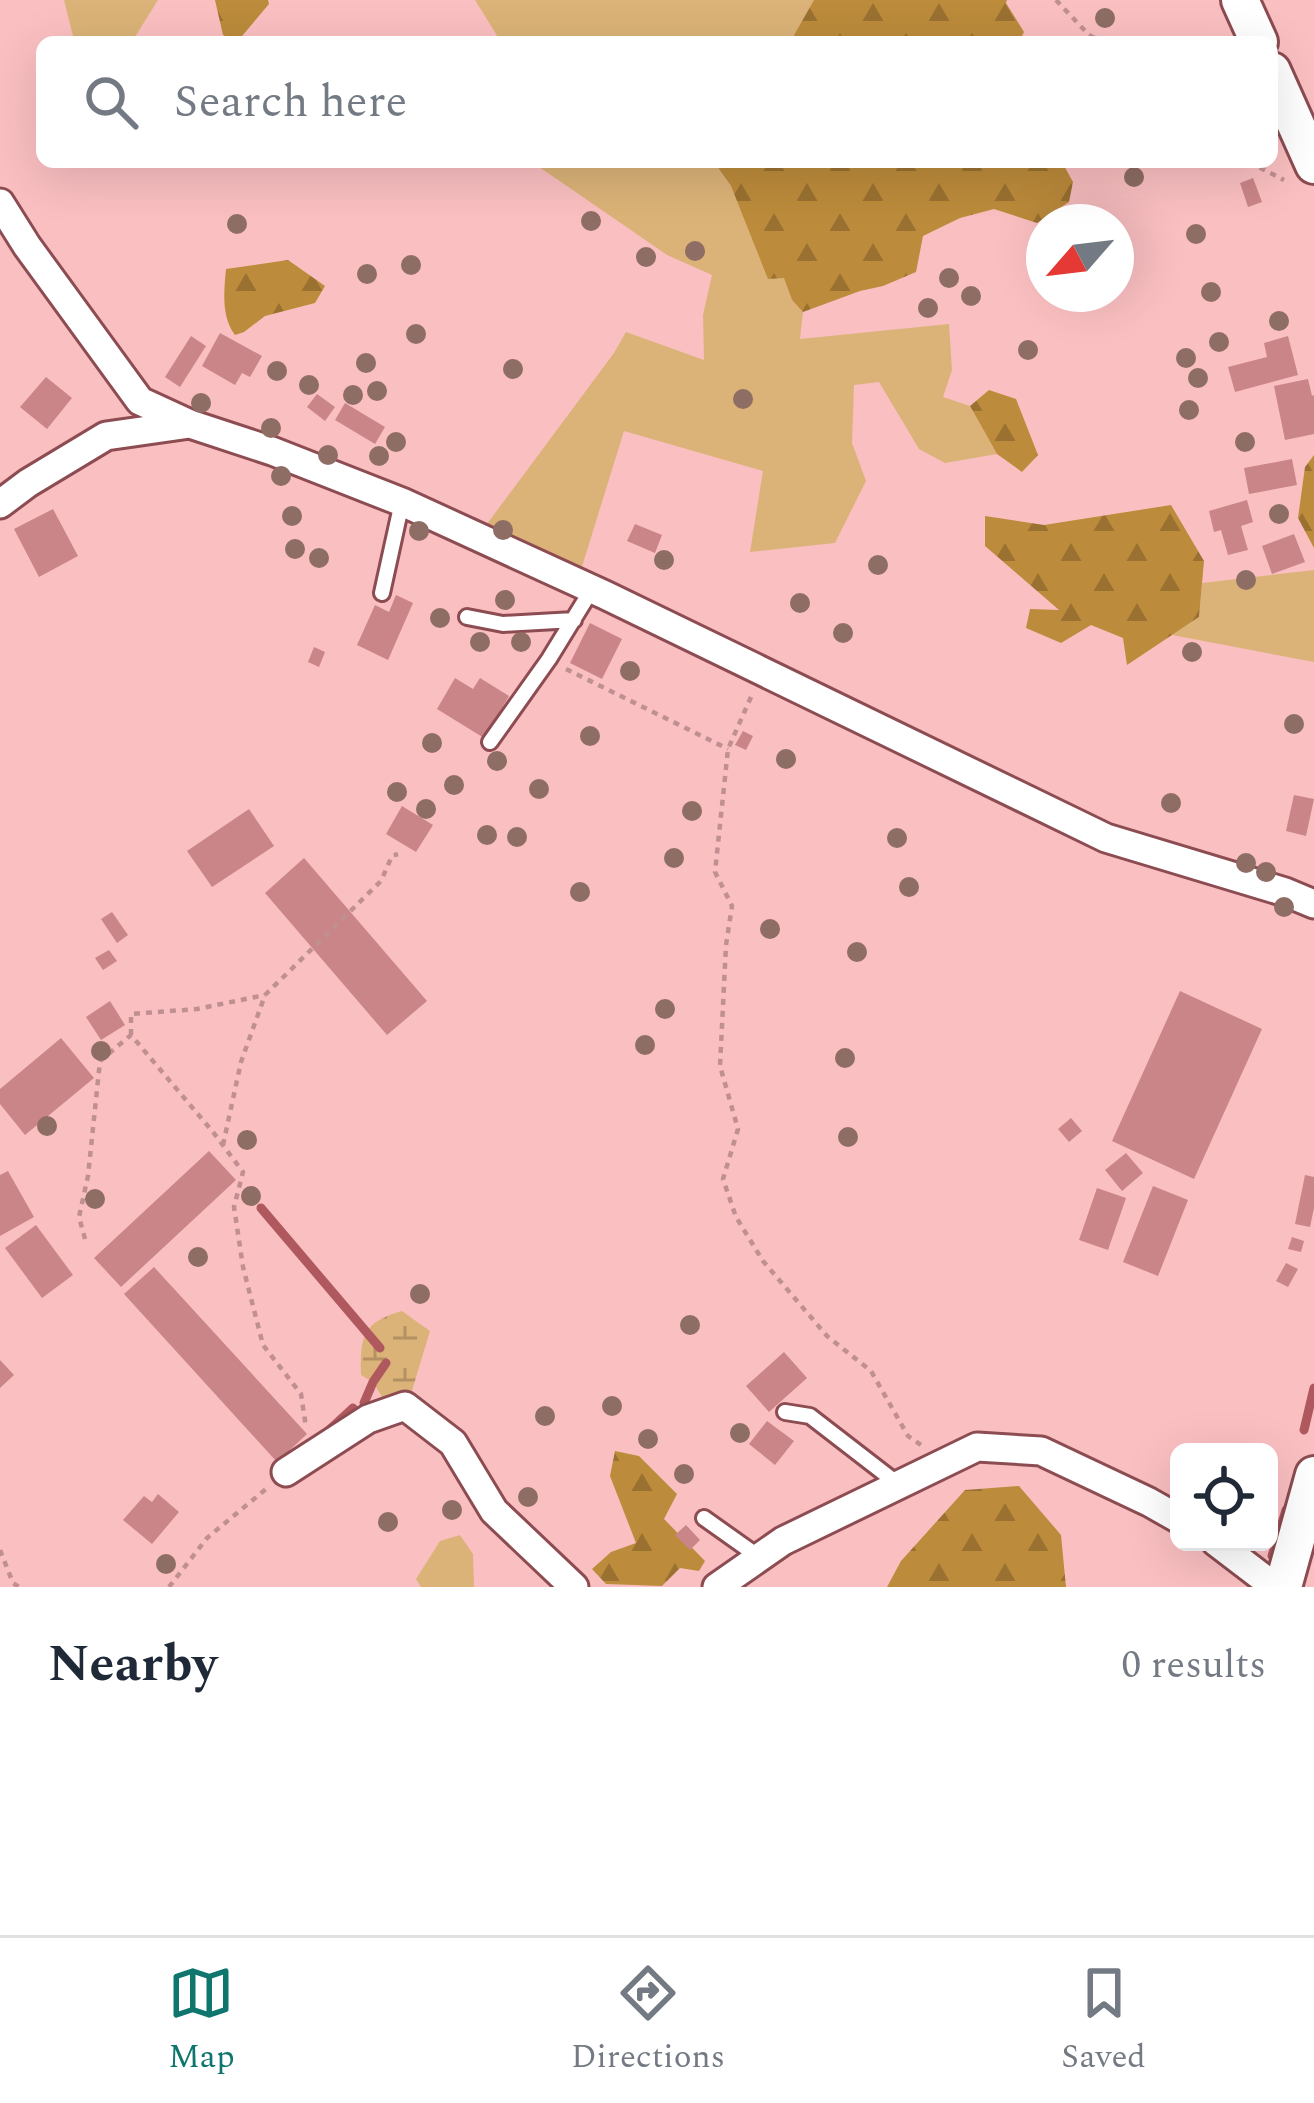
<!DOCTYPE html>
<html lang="en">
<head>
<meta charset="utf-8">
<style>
  body { margin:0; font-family:Spectral,serif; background:#f2f2f3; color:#1f2937 }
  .controls { position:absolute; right:36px; bottom:36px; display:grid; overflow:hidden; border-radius:18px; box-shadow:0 12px 48px #0002 }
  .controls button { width:108px; height:108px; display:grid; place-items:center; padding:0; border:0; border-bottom:3px solid #e0e1e3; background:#fff; color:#1f2937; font:60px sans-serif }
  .compass { position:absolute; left:1026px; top:204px; width:108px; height:108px; border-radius:50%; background:#fff; box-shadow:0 12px 48px #0002; rotate:242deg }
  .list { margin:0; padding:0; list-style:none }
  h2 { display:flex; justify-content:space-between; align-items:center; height:156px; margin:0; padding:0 48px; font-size:51px }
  h2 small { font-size:39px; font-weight:400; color:#747a83 }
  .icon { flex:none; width:66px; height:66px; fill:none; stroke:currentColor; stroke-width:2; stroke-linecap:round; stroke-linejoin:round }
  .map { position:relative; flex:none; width:1314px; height:1587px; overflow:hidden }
  .search { position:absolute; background:#fff; box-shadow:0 12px 48px #0002; left:36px; right:36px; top:36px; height:132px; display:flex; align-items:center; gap:30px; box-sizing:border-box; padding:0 42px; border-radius:18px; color:#747a83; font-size:45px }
  .sheet { height:348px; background:#fff }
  nav { display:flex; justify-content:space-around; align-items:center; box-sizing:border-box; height:168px; border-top:3px solid #e0e1e3; background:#fff; font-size:33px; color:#747a83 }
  nav a { display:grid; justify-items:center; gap:6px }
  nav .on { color:#0f766e }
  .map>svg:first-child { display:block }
  .green { fill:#dbb378 }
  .forest { fill:url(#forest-firs) }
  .wetland { fill:url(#wetland-marsh) }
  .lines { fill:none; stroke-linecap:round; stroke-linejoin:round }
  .stream { stroke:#af585e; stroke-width:9 }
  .building { fill:#ca8588 }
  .service-casing { stroke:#8c4c51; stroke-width:20 }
  .minor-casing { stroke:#8c4c51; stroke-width:33 }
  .secondary-casing { stroke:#8c4c51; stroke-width:42 }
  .path { stroke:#c08f91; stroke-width:4.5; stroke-dasharray:6 6; stroke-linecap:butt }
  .service { stroke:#fff; stroke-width:14 }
  .minor { stroke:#fff; stroke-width:27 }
  .secondary { stroke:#fff; stroke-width:36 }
  .tree { fill:#8e6d64 }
</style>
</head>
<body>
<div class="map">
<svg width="1314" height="1587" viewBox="0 0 1314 1587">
  <defs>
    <pattern id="forest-firs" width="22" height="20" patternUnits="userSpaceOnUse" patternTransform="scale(3)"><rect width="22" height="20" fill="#bc8b3b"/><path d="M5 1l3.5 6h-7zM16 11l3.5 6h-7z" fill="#9a7131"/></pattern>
    <pattern id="wetland-marsh" width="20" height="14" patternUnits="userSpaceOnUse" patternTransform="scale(3)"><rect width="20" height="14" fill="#dbb378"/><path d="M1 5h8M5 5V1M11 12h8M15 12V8" fill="none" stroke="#b39162"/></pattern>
  </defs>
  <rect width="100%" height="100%" fill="#fabfc1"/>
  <path class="green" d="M64,0H158L133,40H74Z
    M475,0H814L790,42H501Z
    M532,162H714L731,186L747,224L784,277L792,300L803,312L800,339L949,324L952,370L943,397L970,406L997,454L945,463L919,449L879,382L854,385L852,443L866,481L835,543L750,552L763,471L624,431L580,573L484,528L614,353L626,332L704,360L703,315L712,275L667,255Z
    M1314,570V662L1172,635L1199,617L1202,583Z
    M460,1535L473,1554L474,1587H421L416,1579L440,1541Z"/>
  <path class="forest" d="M215,0H268L269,4L237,42L223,35Z
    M814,0H1007L1006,3L1024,32L1019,42H790Z
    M714,162H1062L1073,182L1069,202L1037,223L994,209L960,218L923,236L916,272L883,286L860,291L803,312L792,300L784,278L768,279L731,186Z
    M288,260L325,286L315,303L265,316L244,332L235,335C221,317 224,291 226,269Z
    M989,390L1016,399L1038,455L1022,472L997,454L970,406Z
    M1314,455V548L1298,518L1305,467Z
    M1171,505L1204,561L1199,617L1127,665L1123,638L1091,625L1061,643L1026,628L1030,609L1059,610L985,546V516L1044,525Z
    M615,1451L639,1456L677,1494L664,1519L705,1561L699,1571L680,1568L662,1586L606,1584L592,1569L611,1552L636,1543L610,1476Z
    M1019,1486L1061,1535L1066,1587H887L901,1561L965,1490Z"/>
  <path class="wetland" d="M402,1311L430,1331L411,1394L384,1400L373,1382L361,1375C360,1336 363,1322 402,1311Z"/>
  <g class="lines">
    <path class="stream" d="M261,1208L380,1348
      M364,1403L373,1382L386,1363
      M329,1430L353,1408
      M1304,1430L1314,1388
      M1272,1556L1286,1510"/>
  </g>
  <path class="building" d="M1253,178L1262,202L1248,207L1240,183Z
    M220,333L262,356L250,377L242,373L235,385L202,366Z
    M191,336L206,346L180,387L165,377Z
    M1288,336L1298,375L1235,392L1228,367L1267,357L1264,343Z
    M46,377L72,398L47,429L20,407Z
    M1308,379L1312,396L1314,395V434L1285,440L1274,386Z
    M317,394L335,407L325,421L307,407Z
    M345,403L385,427L375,444L335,420Z
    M1292,459L1297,485L1249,494L1244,468Z
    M1247,500L1253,522L1241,526L1248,550L1228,555L1221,530L1214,532L1209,511Z
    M53,509L78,556L39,577L14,529Z
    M635,524L662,535L655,553L627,541Z
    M1294,534L1305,562L1272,574L1262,546Z
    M396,595L413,603L388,660L357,645L375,605L389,612Z
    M590,623L622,639L602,679L570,663Z
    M314,647L325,652L319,667L308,662Z
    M455,678L473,689L480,678L509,696L484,738L437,709Z
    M743,731L753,736L746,750L735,745Z
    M1294,795L1314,799L1306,836L1286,831Z
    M402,806L433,825L416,852L386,834Z
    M249,809L274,846L212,887L187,851Z
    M304,858L427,1001L387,1035L265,893Z
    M112,912L128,935L117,943L101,919Z
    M109,950L117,961L103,970L95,958Z
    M1180,991L1262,1029L1194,1179L1112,1141Z
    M110,1001L125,1025L101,1040L86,1017Z
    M61,1038L94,1078L25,1135L0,1104V1089Z
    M1071,1118L1082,1131L1069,1142L1058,1129Z
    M209,1151L236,1180L121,1287L94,1258Z
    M1126,1153L1143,1173L1122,1191L1105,1170Z
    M8,1171L34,1217L0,1236V1175Z
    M1305,1175L1314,1177V1208L1310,1227L1295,1224Z
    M1153,1186L1188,1200L1158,1276L1123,1262Z
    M1097,1188L1126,1198L1108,1250L1079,1240Z
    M36,1225L73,1275L42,1298L5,1248Z
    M1292,1237L1304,1241L1301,1252L1288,1249Z
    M1286,1263L1298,1269L1288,1287L1276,1281Z
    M154,1267L307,1434L277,1462L124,1294Z
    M784,1352L807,1378L769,1412L746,1386Z
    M0,1360L14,1375L0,1388Z
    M767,1421L794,1441L775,1465L749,1444Z
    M158,1494L179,1512L152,1544L123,1520L144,1496L152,1502Z
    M686,1525L700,1540L690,1550L675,1535Z"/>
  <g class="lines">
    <g class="service-casing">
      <path id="service" d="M382,593L402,502
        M467,617L503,624L574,620
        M490,742L549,659L592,589
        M785,1412L810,1416L898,1484
        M704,1518L759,1557"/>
    </g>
    <g class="minor-casing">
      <path id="minor" d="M0,203L27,246L140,401L190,424
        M0,504L28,483L106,436L190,424L272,451L402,502L605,595L1106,838L1285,892L1314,904
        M286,1472L368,1419L405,1406L453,1443L494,1511L574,1587
        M1216,1542L1275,1587
        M717,1587L783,1541L977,1447L1041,1451L1149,1502L1179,1519"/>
    </g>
    <g class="secondary-casing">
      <path id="secondary" d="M1240,0L1259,42
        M1272,71L1314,165
        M1283,1587L1314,1475"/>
    </g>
    <path class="path" d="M1056,0L1089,35L1102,42
      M1249,162L1284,180
      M566,669L728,749
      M751,697L728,749L715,872L732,906L726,945L720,1066L738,1129L723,1179L736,1217L763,1261L827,1336L871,1371L908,1436L921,1445
      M131,1035V1014L197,1009L265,995
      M223,1145L241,1062L265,995L381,881L392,856L398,854
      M85,1239L79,1217L88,1176L100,1061L131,1035L213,1132L243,1172L234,1207L243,1267L263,1345L301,1394L306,1427
      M0,1550L13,1583L19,1587
      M169,1587L207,1538L266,1489"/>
    <use href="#service" class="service"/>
    <use href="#minor" class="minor"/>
    <use href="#secondary" class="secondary"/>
  </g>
  <g class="tree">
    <circle cx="1105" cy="18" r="10"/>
    <circle cx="1134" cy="177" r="10"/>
    <circle cx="591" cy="221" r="10"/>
    <circle cx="237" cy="224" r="10"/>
    <circle cx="1196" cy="234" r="10"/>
    <circle cx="695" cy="251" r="10"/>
    <circle cx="646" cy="257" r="10"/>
    <circle cx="411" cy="265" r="10"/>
    <circle cx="367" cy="274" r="10"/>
    <circle cx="949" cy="278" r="10"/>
    <circle cx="1211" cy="292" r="10"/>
    <circle cx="971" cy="296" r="10"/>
    <circle cx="928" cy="308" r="10"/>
    <circle cx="1279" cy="321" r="10"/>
    <circle cx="416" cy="334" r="10"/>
    <circle cx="1219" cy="342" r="10"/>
    <circle cx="1028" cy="350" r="10"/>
    <circle cx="1186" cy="358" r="10"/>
    <circle cx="366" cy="363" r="10"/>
    <circle cx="513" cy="369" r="10"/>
    <circle cx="277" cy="371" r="10"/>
    <circle cx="1198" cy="378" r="10"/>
    <circle cx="309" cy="385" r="10"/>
    <circle cx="377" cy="391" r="10"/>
    <circle cx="353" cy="395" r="10"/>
    <circle cx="743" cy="399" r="10"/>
    <circle cx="201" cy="403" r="10"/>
    <circle cx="1189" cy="410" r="10"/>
    <circle cx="271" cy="428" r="10"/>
    <circle cx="396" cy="442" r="10"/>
    <circle cx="1245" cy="442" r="10"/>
    <circle cx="328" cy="455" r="10"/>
    <circle cx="379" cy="456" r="10"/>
    <circle cx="281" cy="476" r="10"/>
    <circle cx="1279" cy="514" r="10"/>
    <circle cx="292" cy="516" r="10"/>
    <circle cx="503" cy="530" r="10"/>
    <circle cx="419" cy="531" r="10"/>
    <circle cx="295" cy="549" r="10"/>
    <circle cx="319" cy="558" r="10"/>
    <circle cx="664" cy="560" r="10"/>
    <circle cx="878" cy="565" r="10"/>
    <circle cx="1246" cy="580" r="10"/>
    <circle cx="505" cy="600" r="10"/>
    <circle cx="800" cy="603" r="10"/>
    <circle cx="440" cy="618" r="10"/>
    <circle cx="843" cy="633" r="10"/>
    <circle cx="480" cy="642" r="10"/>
    <circle cx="521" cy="642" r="10"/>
    <circle cx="1192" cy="652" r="10"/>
    <circle cx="630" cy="671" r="10"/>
    <circle cx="1294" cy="724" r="10"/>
    <circle cx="590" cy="736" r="10"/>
    <circle cx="432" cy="743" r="10"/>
    <circle cx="786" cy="759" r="10"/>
    <circle cx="497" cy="761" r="10"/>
    <circle cx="454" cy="785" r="10"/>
    <circle cx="539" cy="789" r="10"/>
    <circle cx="397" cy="792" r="10"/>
    <circle cx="1171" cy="803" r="10"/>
    <circle cx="426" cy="809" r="10"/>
    <circle cx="692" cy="811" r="10"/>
    <circle cx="487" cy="835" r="10"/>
    <circle cx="517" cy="837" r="10"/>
    <circle cx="897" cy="838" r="10"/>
    <circle cx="674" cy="858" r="10"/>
    <circle cx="1246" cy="863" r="10"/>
    <circle cx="1266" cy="872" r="10"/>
    <circle cx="909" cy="887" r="10"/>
    <circle cx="580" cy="892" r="10"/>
    <circle cx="1284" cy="907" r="10"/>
    <circle cx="770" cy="929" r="10"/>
    <circle cx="857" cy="952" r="10"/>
    <circle cx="665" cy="1009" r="10"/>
    <circle cx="645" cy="1045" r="10"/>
    <circle cx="101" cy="1051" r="10"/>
    <circle cx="845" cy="1058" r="10"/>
    <circle cx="47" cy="1126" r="10"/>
    <circle cx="848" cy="1137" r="10"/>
    <circle cx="247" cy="1140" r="10"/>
    <circle cx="251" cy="1196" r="10"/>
    <circle cx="95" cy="1199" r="10"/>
    <circle cx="198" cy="1257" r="10"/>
    <circle cx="420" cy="1294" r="10"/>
    <circle cx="690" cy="1325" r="10"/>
    <circle cx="612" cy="1406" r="10"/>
    <circle cx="545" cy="1416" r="10"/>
    <circle cx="740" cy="1433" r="10"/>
    <circle cx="648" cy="1439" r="10"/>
    <circle cx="684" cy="1474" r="10"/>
    <circle cx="528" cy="1497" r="10"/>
    <circle cx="452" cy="1510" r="10"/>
    <circle cx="388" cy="1522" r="10"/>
    <circle cx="166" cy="1564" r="10"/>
  </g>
</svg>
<div class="controls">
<button><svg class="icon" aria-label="locate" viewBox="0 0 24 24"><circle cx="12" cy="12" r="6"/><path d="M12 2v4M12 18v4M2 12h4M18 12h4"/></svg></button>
</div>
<svg class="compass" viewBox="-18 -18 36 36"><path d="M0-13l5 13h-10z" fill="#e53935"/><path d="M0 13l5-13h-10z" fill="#747a83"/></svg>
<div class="search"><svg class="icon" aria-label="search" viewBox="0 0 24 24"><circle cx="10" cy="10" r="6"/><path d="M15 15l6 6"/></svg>Search here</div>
</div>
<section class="sheet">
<h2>Nearby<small>0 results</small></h2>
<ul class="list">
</ul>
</section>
<nav>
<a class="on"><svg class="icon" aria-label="map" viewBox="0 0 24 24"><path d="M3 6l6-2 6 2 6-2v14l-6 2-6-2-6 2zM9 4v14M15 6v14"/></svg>Map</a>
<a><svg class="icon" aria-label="directions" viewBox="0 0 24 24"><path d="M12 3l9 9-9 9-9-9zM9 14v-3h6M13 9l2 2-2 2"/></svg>Directions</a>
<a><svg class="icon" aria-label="saved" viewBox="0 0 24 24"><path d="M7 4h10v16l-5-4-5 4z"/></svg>Saved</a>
</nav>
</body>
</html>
